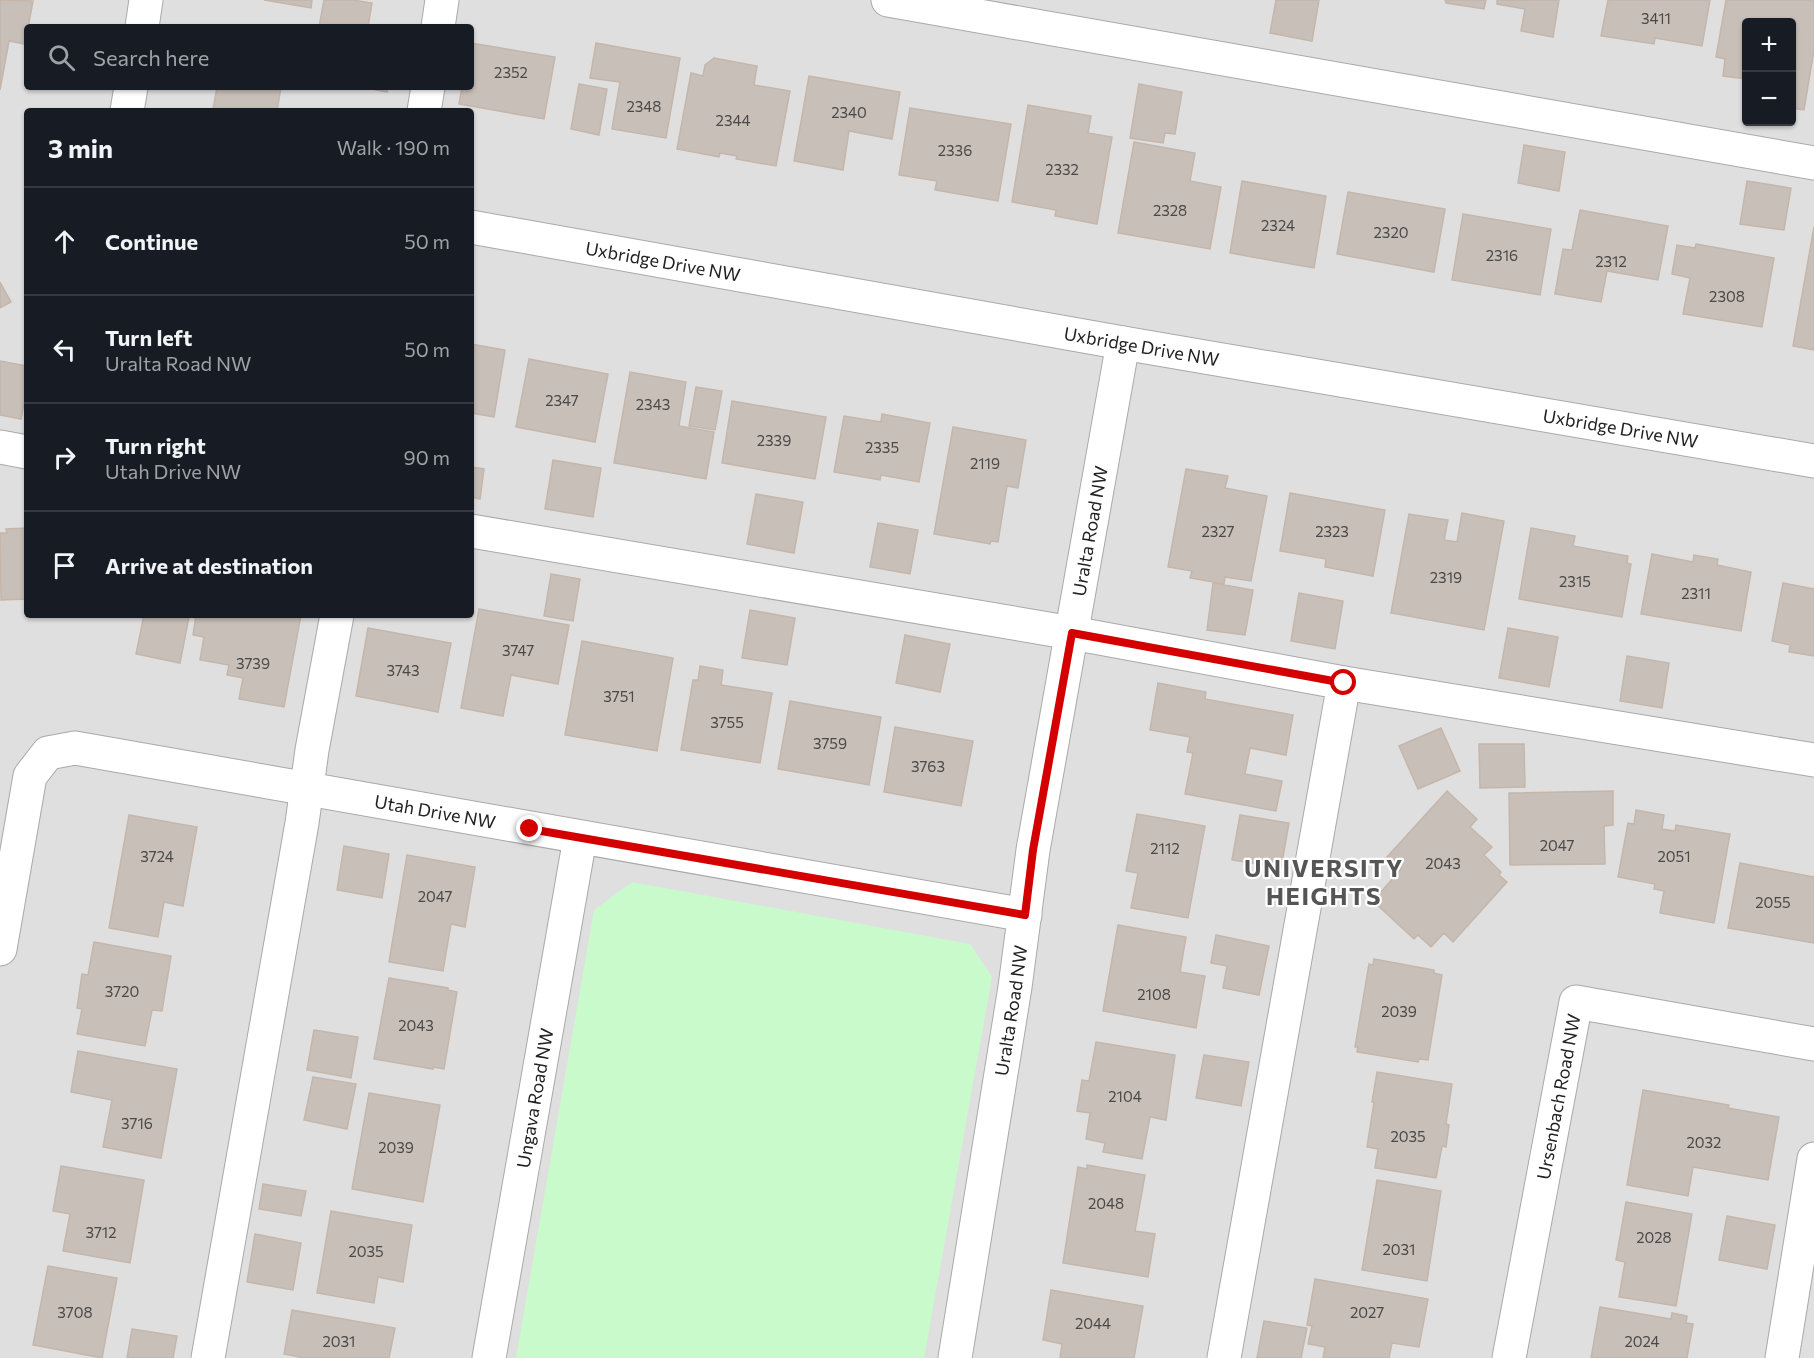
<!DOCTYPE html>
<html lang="en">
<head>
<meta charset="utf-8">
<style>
  body { margin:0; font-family:Commissioner,sans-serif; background:#242831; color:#f1f3f6 }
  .controls { position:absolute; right:18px; top:18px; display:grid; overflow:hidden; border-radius:6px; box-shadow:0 2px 4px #0004 }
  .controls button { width:54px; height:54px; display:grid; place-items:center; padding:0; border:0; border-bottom:2px solid #363941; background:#171b24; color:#f1f3f6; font:30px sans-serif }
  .stop { position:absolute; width:18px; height:18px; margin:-14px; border:4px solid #d40000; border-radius:50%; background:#fff }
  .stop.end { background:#d40000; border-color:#fff; box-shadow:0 2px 6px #0008 }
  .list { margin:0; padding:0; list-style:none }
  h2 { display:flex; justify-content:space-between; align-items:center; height:78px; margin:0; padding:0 24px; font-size:26px }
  h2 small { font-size:20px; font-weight:400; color:#9ea1a6 }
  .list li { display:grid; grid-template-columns:39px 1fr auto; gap:18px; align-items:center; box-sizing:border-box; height:108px; padding:0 24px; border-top:2px solid #363941 }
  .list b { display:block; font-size:22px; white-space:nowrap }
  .list p { margin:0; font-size:20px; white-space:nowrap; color:#9ea1a6 }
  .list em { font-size:20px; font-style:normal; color:#9ea1a6 }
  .icon { flex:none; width:33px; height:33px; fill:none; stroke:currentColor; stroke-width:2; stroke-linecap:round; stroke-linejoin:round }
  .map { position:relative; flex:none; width:1814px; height:1358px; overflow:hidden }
  .search { position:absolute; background:#171b24; box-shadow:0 2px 4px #0004; left:24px; top:24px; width:450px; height:66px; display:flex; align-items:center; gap:15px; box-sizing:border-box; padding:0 21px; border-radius:6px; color:#9ea1a6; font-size:22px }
  .panel { position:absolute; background:#171b24; box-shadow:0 2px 4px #0004; left:24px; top:108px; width:450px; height:510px; border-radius:6px }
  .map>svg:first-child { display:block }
  .residential { fill:#e0dfdf; fill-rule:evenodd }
  .park { fill:#c8facc }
  .building { fill:#c7bfb8; stroke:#c4b6ab; stroke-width:1.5 }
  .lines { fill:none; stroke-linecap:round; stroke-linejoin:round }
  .minor-casing { stroke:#a9a9a9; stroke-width:35 }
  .minor { stroke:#fff; stroke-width:33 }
  .route { stroke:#d40000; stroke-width:8 }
  .labels { text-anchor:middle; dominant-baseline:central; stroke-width:4.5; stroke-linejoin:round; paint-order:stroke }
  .number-label { font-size:15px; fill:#4b4948 }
  .street-label { font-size:18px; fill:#222; stroke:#fff }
  .district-label { font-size:24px; font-weight:bold; letter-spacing:1.5px; fill:#555; stroke:#fff }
</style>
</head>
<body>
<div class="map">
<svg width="1814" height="1358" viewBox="0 0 1814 1358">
  <rect width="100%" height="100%" fill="#f2efe9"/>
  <path class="residential" d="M0,0H1814V1358H0ZM1746,22H1792V122H1746ZM27,27H471V87H27ZM27,111H471V615H27Z"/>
  <path class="park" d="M632,882L970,944L992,977L924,1358H516L594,910Z"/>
  <path class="building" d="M0,0L33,1L25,44L9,41L0,90Z
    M264,0H312L311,8Z
    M324,0H353L372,3L368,27H319Z
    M1276,0H1319L1312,41L1270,33Z
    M1445,0H1486L1484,9L1446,3Z
    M1497,0H1559L1553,37L1521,31L1525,9L1497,4Z
    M1608,0H1710L1702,46L1655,38L1654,44L1601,36Z
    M1726,0H1814V50L1804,110L1792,108V22H1746V79L1723,76L1725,59L1716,57Z
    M471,43L555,57L544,119L459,104L462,87H471Z
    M596,43L680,58L666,138L612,129L620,82L590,78Z
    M714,58L757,66L754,85L790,91L776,166L736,159L737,156L720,153L719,157L677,149L691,73L703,76L705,65Z
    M809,76L900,92L892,139L849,131L843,170L794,161Z
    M579,84L607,89L599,135L571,129Z
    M1139,84L1182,92L1175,134L1165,133L1163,143L1130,138Z
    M217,87H281L277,111L213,109Z
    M363,87H388L387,92Z
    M1028,105L1091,116L1088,133L1112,137L1097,224L1055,216L1056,210L1012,202Z
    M910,108L1011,124L998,201L935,190L937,181L899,175Z
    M1134,142L1195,153L1190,181L1221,187L1210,249L1118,233Z
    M1524,145L1565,152L1559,191L1518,183Z
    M1242,181L1326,196L1314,268L1230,253Z
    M1747,181L1791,188L1784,230L1740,224Z
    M1348,192L1445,209L1434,272L1337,254Z
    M1580,210L1668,226L1658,280L1607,271L1601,302L1555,294L1563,249L1572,250Z
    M1463,214L1551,229L1540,295L1452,280Z
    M1814,227V350L1793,346Z
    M1696,244L1774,258L1762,327L1683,314L1690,278L1672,274L1677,245L1695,248Z
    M0,282L11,302L0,308Z
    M471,344L505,350L494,417L471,413Z
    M529,359L608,374L595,442L516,427Z
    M0,361L27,366V388L21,419L0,415Z
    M630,372L686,382L679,426L714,432L706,479L614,463Z
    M696,387L722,391L715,430L689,426Z
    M732,401L826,417L815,479L722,463Z
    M882,414L930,423L919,482L881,475L880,480L834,472L844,416L881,422Z
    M953,427L1026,440L1018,488L1007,486L998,542L991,541L990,544L934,534Z
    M553,460L601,468L593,517L545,509Z
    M471,467L484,469L480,499L471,497Z
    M1186,469L1228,476L1225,488L1267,496L1251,581L1225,577L1224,584L1190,578L1192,571L1168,567Z
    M1290,493L1385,510L1373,576L1325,567L1326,559L1280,551Z
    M756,494L803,502L794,553L747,544Z
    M1462,513L1504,521L1484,630L1391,613L1409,514L1448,520L1444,540L1457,542Z
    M878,523L918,530L910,574L870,567Z
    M27,528V599L1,600L0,533H7L6,529Z
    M1531,528L1575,536L1573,546L1628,556L1627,563L1631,564L1622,617L1519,599Z
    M1652,554L1693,562L1694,555L1718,559L1717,565L1751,572L1741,631L1641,614Z
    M551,574L580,579L573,621L544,616Z
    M1213,583L1253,590L1245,635L1207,630Z
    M1783,583L1814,589V656L1789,652L1790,645L1772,641Z
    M1299,593L1343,601L1335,649L1291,641Z
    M479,609L569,625L558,684L511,675L503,716L461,708Z
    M750,610L795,618L787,665L742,658Z
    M144,615H178L189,617L180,663L136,654Z
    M196,615H301L284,707L239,699L243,678L227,675L229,665L200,660L204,637L193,635Z
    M368,628L451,643L438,712L356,696Z
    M1508,628L1558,637L1549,687L1499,678Z
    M905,635L950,644L940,692L896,683Z
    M582,641L673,658L657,751L565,735Z
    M1627,656L1669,663L1662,708L1620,701Z
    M700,666L723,670L721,685L772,693L760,763L681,750L693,680H698Z
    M1158,683L1206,692L1205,699L1293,715L1286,755L1250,748L1245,774L1282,781L1276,811L1185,794L1193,753L1187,752L1190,737L1150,730Z
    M790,701L881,717L869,785L778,769Z
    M895,727L973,741L961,806L884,792Z
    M1441,728L1460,771L1418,789L1399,746Z
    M1479,744H1524L1525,787L1480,788Z
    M1447,791L1477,819L1470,827L1492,847L1484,855L1501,872L1499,875L1507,882L1453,942L1444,933L1431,947L1418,935L1414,939L1373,901L1401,869L1387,857Z
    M1613,791V825L1604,826L1605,864L1510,865L1509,793Z
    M1636,810L1664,815L1662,829L1675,831L1676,825L1730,834L1714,923L1660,913L1664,891L1654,889L1655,884L1618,877L1628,823L1634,824Z
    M1137,814L1205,826L1188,918L1131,908L1138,873L1126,871Z
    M129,815L197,827L183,906L164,902L158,937L109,928Z
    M1240,815L1289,823L1281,868L1232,860Z
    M344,846L389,854L382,898L337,890Z
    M407,855L475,867L465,927L451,924L443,971L389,962Z
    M1740,863L1814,877V943L1728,928Z
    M1118,925L1186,937L1180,972L1205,976L1196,1028L1103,1011Z
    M1216,935L1269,946L1259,995L1223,988L1227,966L1211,963Z
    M94,942L171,956L162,1011L152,1010L145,1046L77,1034L82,1009L77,1008L82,974L88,975Z
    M1374,959L1434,970V973L1442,975L1428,1060L1419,1059L1418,1062L1357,1052L1358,1047H1355L1369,964L1373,965Z
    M389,978L448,988V990L457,992L444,1069L433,1067V1069L374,1059Z
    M314,1030L358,1037L351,1078L307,1070Z
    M1096,1042L1175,1055L1166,1120L1150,1117L1142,1159L1103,1152L1105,1143L1086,1139L1090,1113L1077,1111L1082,1080L1089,1081Z
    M78,1051L177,1069L161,1158L103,1147L112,1100L71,1092Z
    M1204,1055L1249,1062L1241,1106L1196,1098Z
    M1377,1072L1452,1084L1446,1124L1449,1125L1446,1147L1442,1146L1436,1178L1375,1168L1378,1149L1367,1147L1374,1102H1372Z
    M313,1077L356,1084L347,1129L304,1120Z
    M1643,1090L1729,1105L1728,1108L1779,1117L1768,1180L1693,1167L1688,1196L1627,1185Z
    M369,1093L440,1105L423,1202L352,1189Z
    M1087,1165L1145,1175L1135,1231L1155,1234L1148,1277L1063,1263L1078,1167L1087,1169Z
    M61,1166L144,1180L130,1263L63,1251L70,1214L53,1211Z
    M1377,1180L1441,1191L1427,1281L1362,1270Z
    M263,1184L306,1191L301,1216L259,1209Z
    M1626,1202L1692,1214L1676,1306L1619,1297L1625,1262L1616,1260Z
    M331,1211L412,1225L403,1282L378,1277L374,1303L317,1293Z
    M1727,1216L1775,1225L1767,1269L1719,1260Z
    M255,1234L301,1243L293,1290L247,1282Z
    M48,1266L117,1278L102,1358L33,1345Z
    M1315,1279L1428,1299L1419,1347L1392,1343L1389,1358H1323L1325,1347L1308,1344L1312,1326L1307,1325Z
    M1051,1290L1143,1306L1134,1358H1060L1062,1344L1043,1340Z
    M1600,1307L1671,1319L1672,1313L1687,1316L1686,1323L1693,1324L1687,1358H1591Z
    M292,1310L395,1328L389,1358H304L284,1354Z
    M1264,1321L1307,1328L1301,1358H1257Z
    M132,1329L177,1336L173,1358H127Z"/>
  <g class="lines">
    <g class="minor-casing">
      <g id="minor">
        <path d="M888,0L1814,163"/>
        <path d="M142,27L146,0"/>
        <path d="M438,27L442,0"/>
        <path d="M127,111L131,87"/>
        <path d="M424,111L428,87"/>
        <path id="s1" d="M471,227L1123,343L1814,461"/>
        <path d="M0,447L27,452"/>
        <path d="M471,531L1072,633L1344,683L1224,1358"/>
        <path d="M1344,683L1814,760"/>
        <path id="s2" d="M0,949L30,776L48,753L75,748L1025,915"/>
        <path d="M208,1358L302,823L312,750L337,615"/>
        <path id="s3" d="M489,1358L580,838"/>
        <path id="s4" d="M955,1358L1015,987L1033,850L1123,343"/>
        <path id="s5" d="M1509,1358L1576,1002L1814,1044"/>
        <path d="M1782,1358L1814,1159"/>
      </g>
    </g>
    <use href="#minor" class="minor"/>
  </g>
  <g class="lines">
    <path class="route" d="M530,829L1025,915L1033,850L1072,633L1344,683"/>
  </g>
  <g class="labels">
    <g class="number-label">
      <text x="1656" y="18">3411</text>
      <text x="511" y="72">2352</text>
      <text x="644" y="106">2348</text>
      <text x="849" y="112">2340</text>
      <text x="733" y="120">2344</text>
      <text x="955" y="150">2336</text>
      <text x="1062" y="169">2332</text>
      <text x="1170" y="210">2328</text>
      <text x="1278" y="225">2324</text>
      <text x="1391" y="232">2320</text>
      <text x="1502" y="255">2316</text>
      <text x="1611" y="261">2312</text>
      <text x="1727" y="296">2308</text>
      <text x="562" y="400">2347</text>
      <text x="653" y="404">2343</text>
      <text x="774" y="440">2339</text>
      <text x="882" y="447">2335</text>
      <text x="985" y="463">2119</text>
      <text x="1218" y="531">2327</text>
      <text x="1332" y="531">2323</text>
      <text x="1446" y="577">2319</text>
      <text x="1575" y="581">2315</text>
      <text x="1696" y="593">2311</text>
      <text x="518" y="650">3747</text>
      <text x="253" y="663">3739</text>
      <text x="403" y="670">3743</text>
      <text x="619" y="696">3751</text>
      <text x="727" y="722">3755</text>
      <text x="830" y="743">3759</text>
      <text x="928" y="766">3763</text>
      <text x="1557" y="845">2047</text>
      <text x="1165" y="848">2112</text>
      <text x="157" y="856">3724</text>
      <text x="1674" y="856">2051</text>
      <text x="1443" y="863">2043</text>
      <text x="435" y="896">2047</text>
      <text x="1773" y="902">2055</text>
      <text x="122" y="991">3720</text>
      <text x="1154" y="994">2108</text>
      <text x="1399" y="1011">2039</text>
      <text x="416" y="1025">2043</text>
      <text x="1125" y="1096">2104</text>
      <text x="137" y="1123">3716</text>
      <text x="1408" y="1136">2035</text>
      <text x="1704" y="1142">2032</text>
      <text x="396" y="1147">2039</text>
      <text x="1106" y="1203">2048</text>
      <text x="101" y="1232">3712</text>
      <text x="1654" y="1237">2028</text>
      <text x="1399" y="1249">2031</text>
      <text x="366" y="1251">2035</text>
      <text x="75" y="1312">3708</text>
      <text x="1367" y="1312">2027</text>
      <text x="1093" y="1323">2044</text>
      <text x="339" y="1341">2031</text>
      <text x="1642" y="1341">2024</text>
    </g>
    <g class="street-label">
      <text stroke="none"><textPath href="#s1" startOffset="195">Uxbridge Drive NW</textPath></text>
      <text stroke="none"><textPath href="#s1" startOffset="681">Uxbridge Drive NW</textPath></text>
      <text stroke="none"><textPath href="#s1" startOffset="1167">Uxbridge Drive NW</textPath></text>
      <text stroke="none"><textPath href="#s4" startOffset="838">Uralta Road NW</textPath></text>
      <text stroke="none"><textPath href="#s2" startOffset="598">Utah Drive NW</textPath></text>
      <text stroke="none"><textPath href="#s4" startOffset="352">Uralta Road NW</textPath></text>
      <text stroke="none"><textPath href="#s5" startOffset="266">Ursenbach Road NW</textPath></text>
      <text stroke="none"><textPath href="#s3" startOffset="264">Ungava Road NW</textPath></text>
    </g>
    <g class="district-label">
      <text x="1324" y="867">UNIVERSITY<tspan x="1324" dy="28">HEIGHTS</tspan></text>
    </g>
  </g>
</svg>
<div class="controls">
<button>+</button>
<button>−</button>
</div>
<div class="stop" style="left:1344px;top:683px"></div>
<div class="stop end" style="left:530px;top:829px"></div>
<div class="search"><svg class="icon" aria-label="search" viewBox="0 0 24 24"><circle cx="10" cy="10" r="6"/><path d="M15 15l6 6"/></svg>Search here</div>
<section class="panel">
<h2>3 min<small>Walk · 190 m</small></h2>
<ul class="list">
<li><svg class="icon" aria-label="ahead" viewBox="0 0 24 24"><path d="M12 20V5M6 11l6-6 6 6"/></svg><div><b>Continue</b></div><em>50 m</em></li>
<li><svg class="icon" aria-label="left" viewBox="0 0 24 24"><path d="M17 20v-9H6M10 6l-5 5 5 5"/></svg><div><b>Turn left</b><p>Uralta Road NW</p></div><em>50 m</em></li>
<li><svg class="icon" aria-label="right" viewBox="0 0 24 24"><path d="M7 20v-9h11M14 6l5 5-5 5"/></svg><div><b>Turn right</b><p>Utah Drive NW</p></div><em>90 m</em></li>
<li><svg class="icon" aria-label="arrive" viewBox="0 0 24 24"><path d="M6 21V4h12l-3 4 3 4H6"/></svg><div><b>Arrive at destination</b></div></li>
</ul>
</section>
</div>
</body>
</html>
